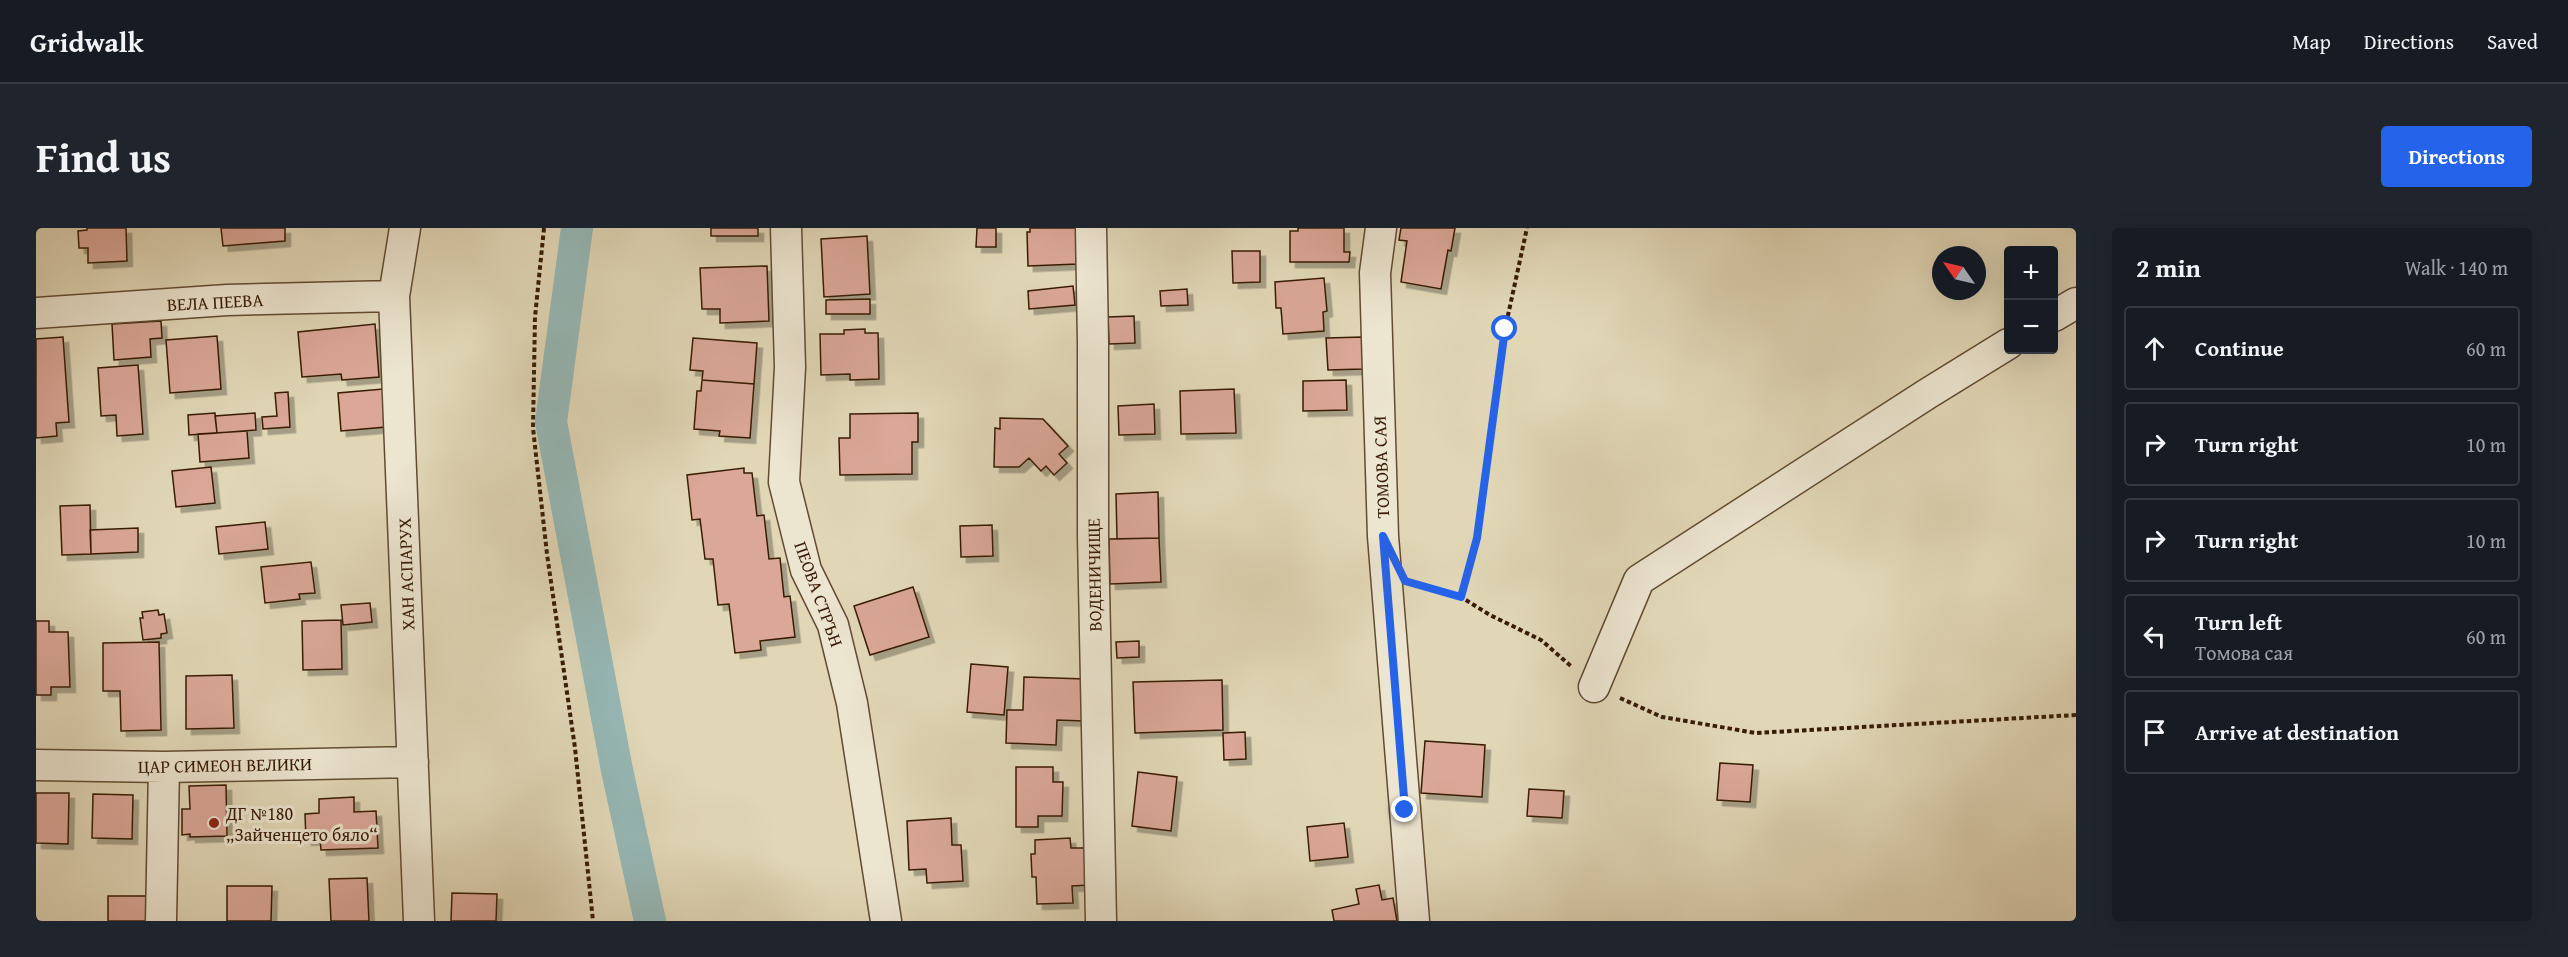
<!DOCTYPE html>
<html lang="en">
<head>
<meta charset="utf-8">
<style>
  body { margin:0; font-family:"Gentium Book Plus",serif; background:#20242c; color:#f1f3f6 }
  .controls { position:absolute; right:18px; top:18px; display:grid; overflow:hidden; border-radius:6px; box-shadow:0 6px 24px #0002 }
  .controls button { width:54px; height:54px; display:grid; place-items:center; padding:0; border:0; border-bottom:2px solid #363941; background:#171b24; color:#f1f3f6; font:30px sans-serif }
  .compass { position:absolute; left:1896px; top:18px; width:54px; height:54px; border-radius:50%; background:#171b24; box-shadow:0 6px 24px #0002; rotate:304deg }
  .stop { position:absolute; width:18px; height:18px; margin:-14px; border:4px solid #2563eb; border-radius:50%; background:#fff }
  .stop.end { background:#2563eb; border-color:#fff; box-shadow:0 2px 6px #0008 }
  .list { margin:0; padding:0; list-style:none }
  h2 { display:flex; justify-content:space-between; align-items:center; height:78px; margin:0; padding:0 24px; font-size:26px }
  h2 small { font-size:20px; font-weight:400; color:#9ea1a6 }
  .list li { display:grid; grid-template-columns:39px 1fr auto; gap:18px; align-items:center; box-sizing:border-box; height:84px; margin:0 12px 12px; padding:0 12px; border:2px solid #363941; border-radius:6px }
  .list b { display:block; font-size:22px; white-space:nowrap }
  .list p { margin:0; font-size:20px; white-space:nowrap; color:#9ea1a6 }
  .list em { font-size:20px; font-style:normal; color:#9ea1a6 }
  .icon { flex:none; width:33px; height:33px; fill:none; stroke:currentColor; stroke-width:2; stroke-linecap:round; stroke-linejoin:round }
  .map { position:relative; flex:none; width:2040px; height:693px; overflow:hidden; border-radius:6px }
  header { display:flex; align-items:center; gap:36px; box-sizing:border-box; height:84px; padding:0 30px; background:#171b24; border-bottom:2px solid #363941 }
  header strong { font-size:28px }
  nav { display:flex; gap:33px; margin-inline-start:auto; font-size:21px }
  .intro { display:flex; align-items:center; justify-content:space-between; box-sizing:border-box; height:144px; padding:0 36px }
  h1 { margin:0; font-size:42px }
  .button { padding:15px 27px; border-radius:6px; background:#2563eb; color:#fff; font-size:21px; font-weight:700 }
  main { display:flex; gap:36px; padding:0 36px }
  aside { flex:1; background:#171b24; border-radius:6px; box-shadow:0 6px 24px #0002 }
  .map>svg:first-child { display:block }
  .lines { fill:none; stroke-linecap:round; stroke-linejoin:round }
  .canal { stroke:#96b8b6; stroke-width:32 }
  .building { fill:#daa798; stroke:#381c06; stroke-width:1.5; filter:url(#shadow) }
  .minor-casing { stroke:#624b32; stroke-width:33 }
  .path { stroke:#381c06; stroke-width:4; stroke-dasharray:4.5 3; stroke-linecap:butt }
  .minor { stroke:#ece5d0; stroke-width:30 }
  .route { stroke:#2563eb; stroke-width:8 }
  .poi-dot { fill:#8f2418; stroke:#ece5d0; stroke-width:2 }
  .labels { text-anchor:middle; dominant-baseline:central; stroke-width:6; stroke-linejoin:round; paint-order:stroke }
  .street-label { font-size:18px; fill:#381c06; stroke:#ece5d0 }
  .poi-label { font-size:18px; fill:#381c06; stroke:#ece5d0; text-anchor:start }
</style>
</head>
<body>
<header>
<strong>Gridwalk</strong>
<nav><a>Map</a><a>Directions</a><a>Saved</a></nav>
</header>
<div class="intro"><h1>Find us</h1><a class="button">Directions</a></div>
<main>
<div class="map">
<svg width="2040" height="693" viewBox="0 0 2040 693">
  <defs>
    <filter id="shadow"><feDropShadow dx="5.5" dy="5.5" stdDeviation="0" flood-color="#0004"/></filter>
  </defs>
  <rect width="100%" height="100%" fill="#e1d7b7"/>
  <filter id="stains"><feTurbulence type="fractalNoise" baseFrequency=".00333" numOctaves="4"/><feColorMatrix values="0 0 0 0 .2 0 0 0 0 .09 0 0 0 0 .02 0 0 0 .5 -.17"/></filter>
  <radialGradient id="worn" r=".72"><stop offset=".6" stop-color="#630" stop-opacity="0"/><stop offset="1" stop-color="#630" stop-opacity=".3"/></radialGradient>
  <g class="lines">
    <path class="canal" d="M541,0L515,194L581,542L614,693"/>
  </g>
  <path class="building" d="M51,0H90L91,33L52,35V20H43L42,3L51,2Z
    M185,0H249V13L187,18Z
    M675,0H722V8H675Z
    M941,0H960V19H940Z
    M994,0H1041L1042,36L992,38L991,4H994Z
    M1262,0H1308V24H1314L1313,34H1254V3H1262Z
    M1365,0H1419L1415,23L1412,22L1405,61L1365,54L1371,13L1363,12Z
    M831,8L834,66L788,69L785,11Z
    M1196,23H1224V54L1197,55Z
    M731,38L733,93L684,95V81H666L664,40Z
    M1288,50L1291,83L1287,84L1288,103L1247,106L1245,80H1240L1239,54Z
    M1037,58L1039,77L993,81L992,63Z
    M1151,61L1152,77L1125,78L1124,63Z
    M834,71V86H790V72Z
    M1098,88L1099,115L1073,116L1072,89Z
    M125,93L126,110L114,111L115,129L78,132L76,96Z
    M339,96L343,149L306,152L305,146L266,149L262,104Z
    M829,101V105H842L843,151L814,152V146L785,147L784,106H808V102Z
    M181,108L185,161L134,165L130,112Z
    M27,109L33,194L20,195L21,208L0,210V111Z
    M1327,109V141L1292,142L1290,110Z
    M657,110L721,115L718,156L666,152L667,143L654,142Z
    M102,137L107,206L81,208L80,187L65,188L62,140Z
    M666,152L718,156L714,210L683,208L684,203L658,201L661,163H665Z
    M1310,152L1311,182L1267,183V153Z
    M347,161L350,199L305,203L302,165Z
    M1198,161L1200,205L1145,206L1144,163Z
    M252,164L254,199L227,201L226,189L241,188L239,165Z
    M1118,176L1119,206L1083,207L1082,178Z
    M179,185L181,205L153,207L152,187Z
    M219,185L220,202L181,205L179,188Z
    M882,185V214H876V246L804,247L803,210H814V186Z
    M964,190L1007,191L1032,218L1023,226L1031,235L1018,247L1010,238L1005,243L993,230L983,239H958L959,200L964,201Z
    M211,203L213,230L164,234L162,206Z
    M175,239L179,275L140,279L136,243Z
    M708,240V245H716L721,288L728,287L733,331L744,330L748,369L754,368L759,409L724,413L725,422L699,425L693,376L682,377L677,331H669L664,291L656,292L651,247Z
    M1122,264L1123,310L1081,311L1080,266Z
    M54,277L55,326L26,327L24,278Z
    M229,294L232,321L183,326L180,299Z
    M956,297L957,328L925,329L924,298Z
    M102,300V324L55,326L54,302Z
    M1123,310L1125,354L1074,356L1073,311Z
    M275,334L279,365L263,366L264,371L229,375L225,339Z
    M877,359L893,409L834,427L818,378Z
    M334,375L336,394L307,397L305,377Z
    M122,382L123,387L128,386L131,405L125,406V410L107,412L104,390H107L106,384Z
    M305,392L306,441L267,442L266,393Z
    M0,393H13V404H32L34,459H15V467H0Z
    M1103,413V429L1081,430L1080,414Z
    M123,414L125,502L85,503L84,463H67V415Z
    M935,436L972,439L968,487L931,484Z
    M196,447L198,500L150,501V448Z
    M988,449L1049,451L1048,493L1021,492L1020,517L970,515L971,482H987Z
    M1186,452L1187,502L1099,505L1097,454Z
    M1209,504L1210,531L1188,532L1187,505Z
    M1389,513L1449,517L1446,569L1385,565Z
    M1684,535L1717,537L1714,574L1681,572Z
    M980,539H1017V554H1027L1026,588H1002V599H980Z
    M1102,544L1141,549L1135,603L1096,598Z
    M190,557L191,608L154,609V606L146,607V581H154L153,558Z
    M1493,561L1528,563L1526,590L1491,588Z
    M0,565H33L32,616L0,615Z
    M57,566L97,567L96,611L56,610Z
    M318,569V584L340,583L342,620L285,622L284,611L270,612L269,586L283,585V571Z
    M915,590L916,617H925L927,653L891,655L890,641L873,642L871,593Z
    M1308,595L1312,629L1274,633L1271,599Z
    M1034,610L1035,620H1052L1053,657L1036,658L1037,675L1001,676L1000,649H996L995,626H999V612Z
    M331,650L333,693H295L293,651Z
    M1343,657L1346,672L1357,670L1361,693H1298L1296,682L1323,676L1320,661Z
    M191,658H236L235,693H191Z
    M416,665L461,666L460,693H415Z
    M72,668H111L110,693H72Z"/>
  <g class="lines">
    <g class="minor-casing">
      <path id="minor" d="M369,0L358,68L383,693
        M750,0L754,139L748,254L770,342L797,397L816,475L850,693
        M1055,0L1057,115V309L1065,693
        M1345,0L1339,45L1347,308L1378,693
        M0,85L191,72L358,68
        M2018,88L2040,75
        M1558,459L1603,352L1891,166L1972,116
        M0,537L128,539L377,534
        M125,693L128,539"/>
    </g>
    <path class="path" d="M508,0L499,89L497,200L511,326L539,520L557,693
      M1380,356L1425,369L1454,387L1505,412L1536,439
      M1425,369L1441,310L1469,101L1491,0
      M1584,470L1626,489L1720,505L2040,487"/>
    <use href="#minor" class="minor"/>
  </g>
  <g class="lines">
    <path class="route" d="M1369,582L1347,308L1369,353L1425,369L1441,310L1469,101"/>
  </g>
  <circle class="poi-dot" cx="178" cy="595" r="6"/>
  <g class="labels">
    <g class="street-label">
      <text transform="translate(179 74) rotate(-3)">ВЕЛА ПЕЕВА</text>
      <text transform="translate(1345 239) rotate(-92)">ТОМОВА САЯ</text>
      <text transform="translate(370 346) rotate(-92)">ХАН АСПАРУХ</text>
      <text transform="translate(1058 347) rotate(-91)">ВОДЕНИЧИЩЕ</text>
      <text transform="translate(783 366) rotate(70)">ПЕОВА СТРЪН</text>
      <text transform="translate(189 537) rotate(-1)">ЦАР СИМЕОН ВЕЛИКИ</text>
    </g>
    <g class="poi-label">
      <text x="190" y="585">ДГ №180<tspan x="190" dy="21">„Зайченцето бяло“</tspan></text>
    </g>
  </g>
  <rect width="100%" height="100%" filter="url(#stains)"/>
  <rect width="100%" height="100%" fill="url(#worn)"/>
</svg>
<div class="controls">
<button>+</button>
<button>−</button>
</div>
<svg class="compass" viewBox="-18 -18 36 36"><path d="M0-13l5 13h-10z" fill="#e53935"/><path d="M0 13l5-13h-10z" fill="#9ea1a6"/></svg>
<div class="stop" style="left:1469px;top:101px"></div>
<div class="stop end" style="left:1369px;top:582px"></div>
</div>
<aside>
<h2>2 min<small>Walk · 140 m</small></h2>
<ul class="list">
<li><svg class="icon" aria-label="ahead" viewBox="0 0 24 24"><path d="M12 20V5M6 11l6-6 6 6"/></svg><div><b>Continue</b></div><em>60 m</em></li>
<li><svg class="icon" aria-label="right" viewBox="0 0 24 24"><path d="M7 20v-9h11M14 6l5 5-5 5"/></svg><div><b>Turn right</b></div><em>10 m</em></li>
<li><svg class="icon" aria-label="right" viewBox="0 0 24 24"><path d="M7 20v-9h11M14 6l5 5-5 5"/></svg><div><b>Turn right</b></div><em>10 m</em></li>
<li><svg class="icon" aria-label="left" viewBox="0 0 24 24"><path d="M17 20v-9H6M10 6l-5 5 5 5"/></svg><div><b>Turn left</b><p>Томова сая</p></div><em>60 m</em></li>
<li><svg class="icon" aria-label="arrive" viewBox="0 0 24 24"><path d="M6 21V4h12l-3 4 3 4H6"/></svg><div><b>Arrive at destination</b></div></li>
</ul>
</aside>
</main>
</body>
</html>
